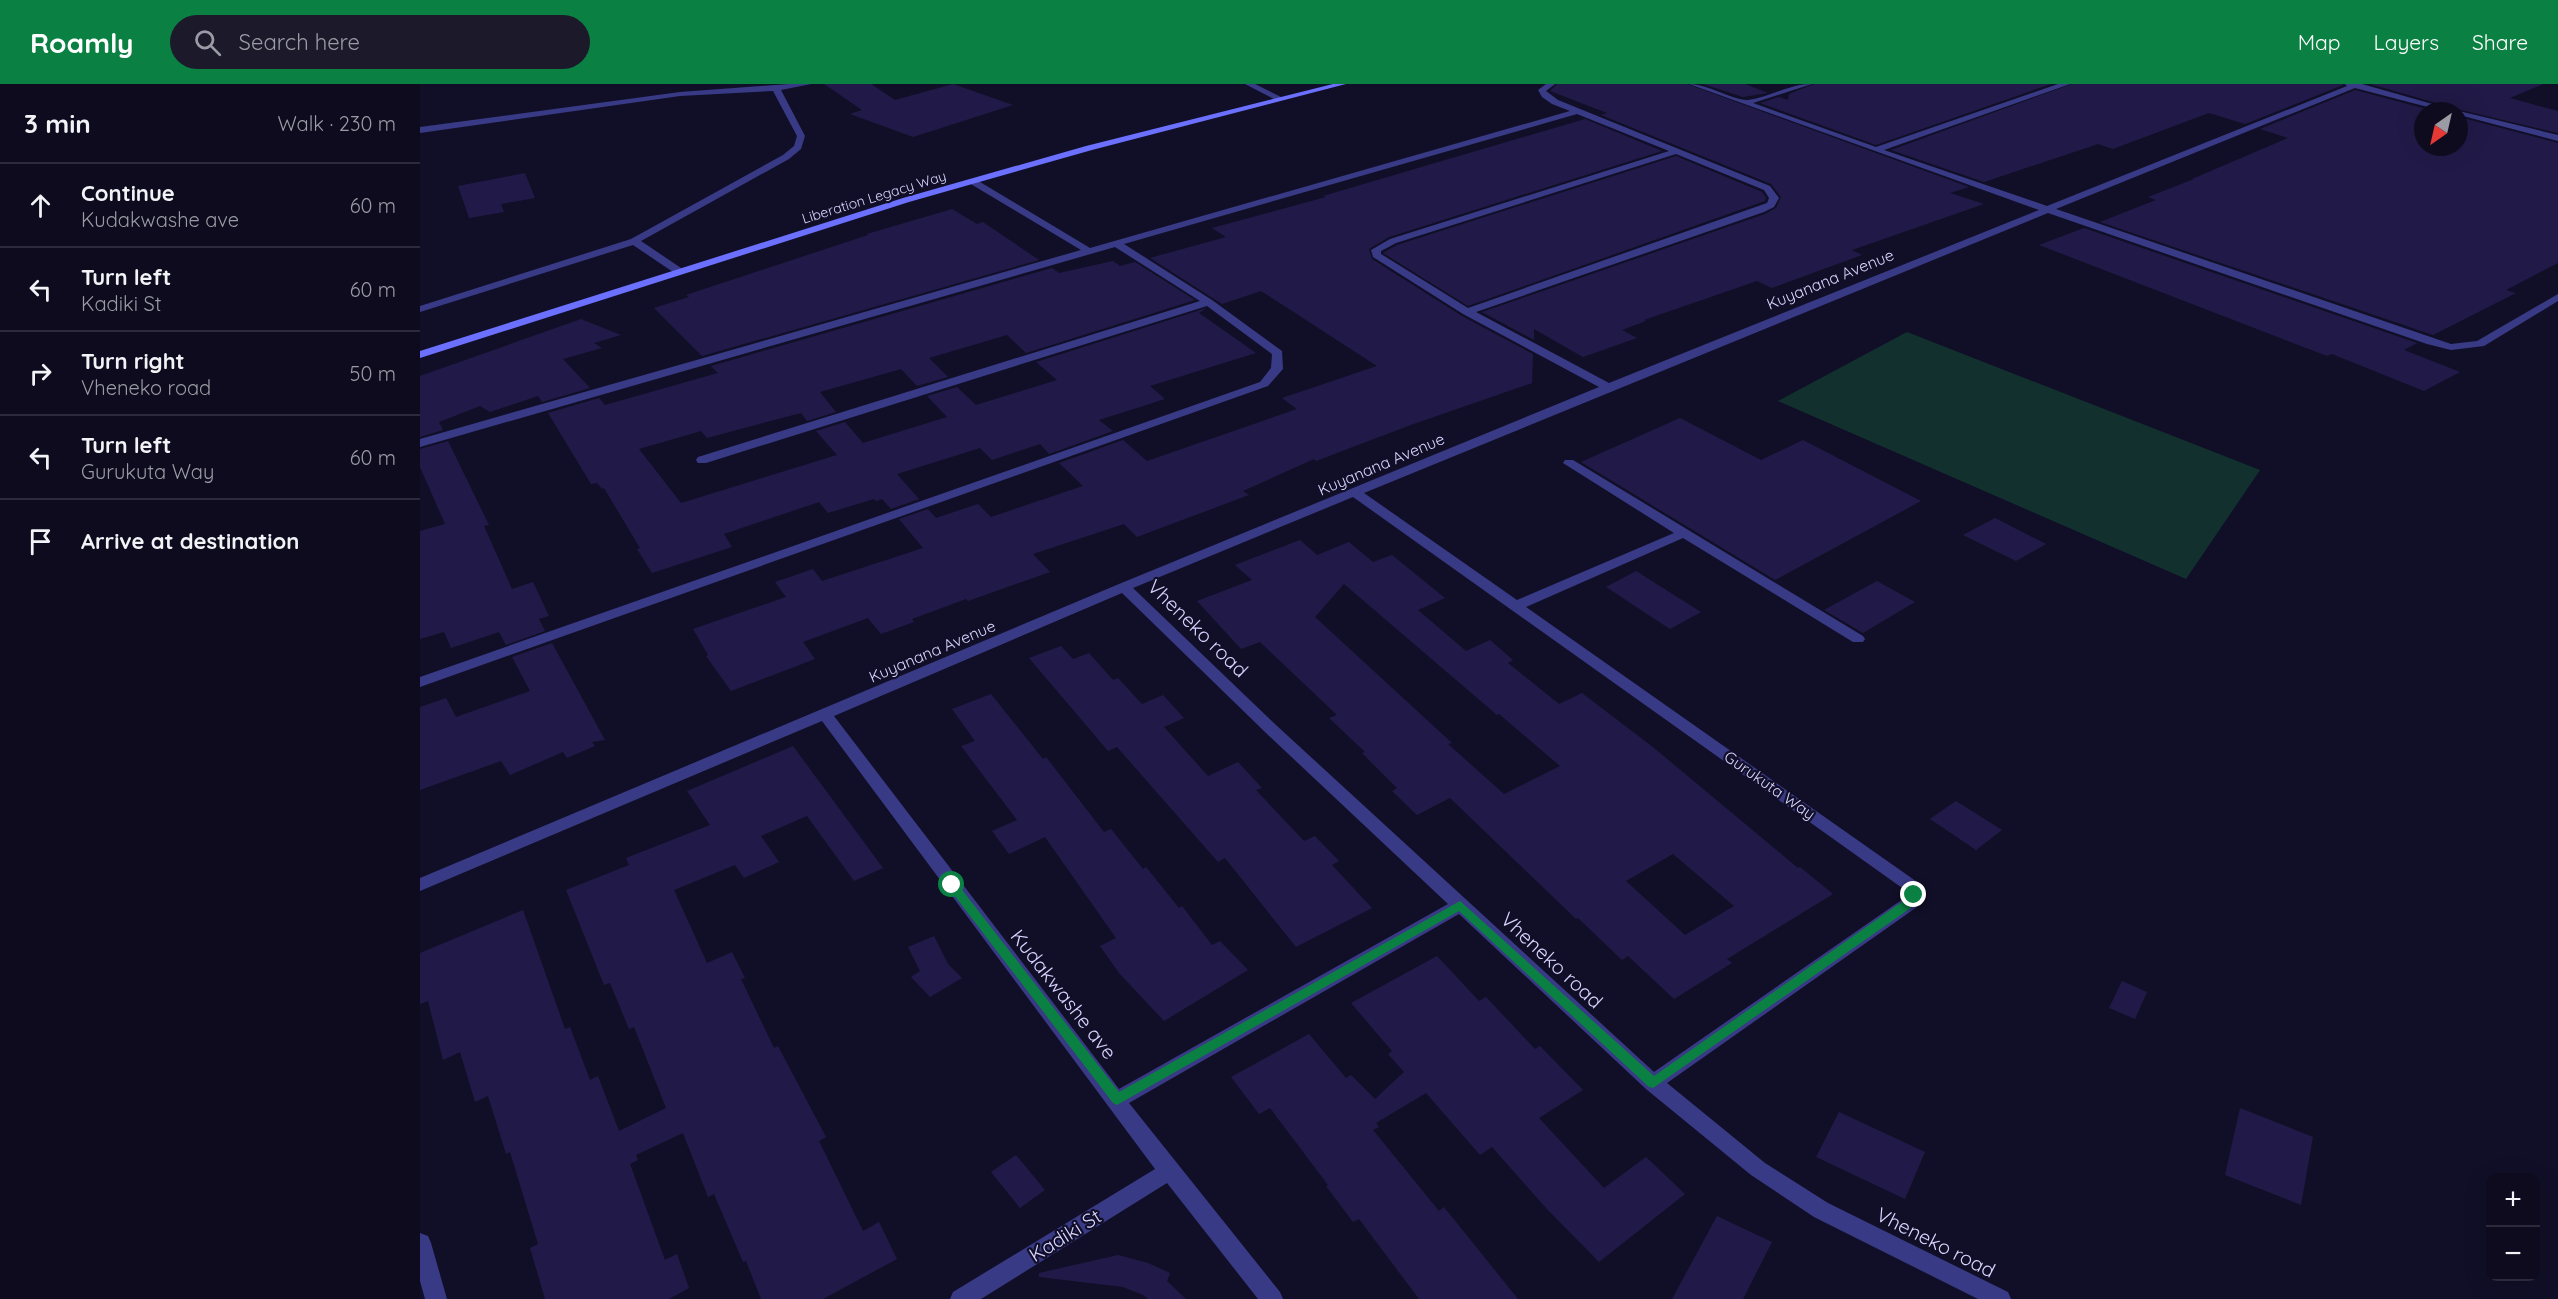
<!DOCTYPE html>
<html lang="en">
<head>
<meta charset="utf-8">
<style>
  body { margin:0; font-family:Quicksand,sans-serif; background:#1b192a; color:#f1f3f6 }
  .controls { position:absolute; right:18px; bottom:18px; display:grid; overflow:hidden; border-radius:12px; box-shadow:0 6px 24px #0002 }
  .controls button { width:54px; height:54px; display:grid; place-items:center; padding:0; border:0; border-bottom:2px solid #2d2b3b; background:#0d0b1d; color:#f1f3f6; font:30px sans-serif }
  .compass { position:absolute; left:1994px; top:18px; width:54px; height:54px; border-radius:50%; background:#0d0b1d; box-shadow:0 6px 24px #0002; rotate:214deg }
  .stop { position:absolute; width:18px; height:18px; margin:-14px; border:4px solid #0b8043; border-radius:50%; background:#fff }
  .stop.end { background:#0b8043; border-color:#fff; box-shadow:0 2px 6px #0008 }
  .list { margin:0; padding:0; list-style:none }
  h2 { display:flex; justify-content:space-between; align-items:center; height:78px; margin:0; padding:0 24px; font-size:26px }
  h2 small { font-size:20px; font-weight:400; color:#9a9ba4 }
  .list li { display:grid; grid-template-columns:39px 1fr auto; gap:18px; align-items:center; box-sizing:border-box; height:84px; padding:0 24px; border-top:2px solid #2d2b3b }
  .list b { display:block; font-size:22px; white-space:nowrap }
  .list p { margin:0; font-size:20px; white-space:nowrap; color:#9a9ba4 }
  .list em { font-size:20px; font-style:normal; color:#9a9ba4 }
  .icon { flex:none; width:33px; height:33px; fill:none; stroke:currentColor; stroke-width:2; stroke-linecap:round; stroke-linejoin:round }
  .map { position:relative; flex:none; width:2138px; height:1215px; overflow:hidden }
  header { display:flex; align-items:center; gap:36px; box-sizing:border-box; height:84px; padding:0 30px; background:#0b8043; color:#fff }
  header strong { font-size:28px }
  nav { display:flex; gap:33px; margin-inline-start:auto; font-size:21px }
  .search { width:420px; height:54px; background:#1b192a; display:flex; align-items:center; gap:15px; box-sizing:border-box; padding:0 21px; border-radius:33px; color:#9a9ba4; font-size:22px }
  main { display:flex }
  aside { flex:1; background:#0d0b1d }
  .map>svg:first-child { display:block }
  .green { fill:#12312e }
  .building { fill:#211a48; fill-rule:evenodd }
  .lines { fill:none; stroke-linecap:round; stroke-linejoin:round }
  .minor { fill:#393a86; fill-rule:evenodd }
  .secondary { fill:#6b70ff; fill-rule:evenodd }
  .route { fill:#0b8043 }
  .labels { text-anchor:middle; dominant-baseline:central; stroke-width:4.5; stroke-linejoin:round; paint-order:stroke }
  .far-street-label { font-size:14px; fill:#d7d4ff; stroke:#110f27 }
  .street-label { font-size:16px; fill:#d7d4ff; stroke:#110f27 }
  .near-street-label { font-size:20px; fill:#d7d4ff; stroke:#110f27 }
</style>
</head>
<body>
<header>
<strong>Roamly</strong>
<div class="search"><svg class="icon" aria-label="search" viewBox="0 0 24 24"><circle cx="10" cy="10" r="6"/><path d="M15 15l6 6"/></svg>Search here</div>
<nav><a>Map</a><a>Layers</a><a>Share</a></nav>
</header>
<main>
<aside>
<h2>3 min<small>Walk · 230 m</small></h2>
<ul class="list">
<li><svg class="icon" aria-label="ahead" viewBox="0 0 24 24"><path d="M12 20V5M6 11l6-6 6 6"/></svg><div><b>Continue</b><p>Kudakwashe ave</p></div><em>60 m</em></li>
<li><svg class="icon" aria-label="left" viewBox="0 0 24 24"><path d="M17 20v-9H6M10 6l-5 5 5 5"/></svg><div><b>Turn left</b><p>Kadiki St</p></div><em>60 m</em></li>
<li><svg class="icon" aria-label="right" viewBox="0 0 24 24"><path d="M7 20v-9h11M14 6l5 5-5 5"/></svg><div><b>Turn right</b><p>Vheneko road</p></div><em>50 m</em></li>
<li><svg class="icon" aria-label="left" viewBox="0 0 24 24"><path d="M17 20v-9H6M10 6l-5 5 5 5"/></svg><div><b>Turn left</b><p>Gurukuta Way</p></div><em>60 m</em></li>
<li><svg class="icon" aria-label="arrive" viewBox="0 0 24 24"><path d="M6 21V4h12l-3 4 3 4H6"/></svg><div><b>Arrive at destination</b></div></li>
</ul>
</aside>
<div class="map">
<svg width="2138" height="1215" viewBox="0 0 2138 1215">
  <rect width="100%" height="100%" fill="#110f27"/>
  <path class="green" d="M1487,248L1840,386L1766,495L1358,317Z"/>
  <path class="building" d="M404,0H451L475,16L533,0L593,21L493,53L430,30L442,26Z
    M1137,0H1267L1549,103L1530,109L1564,120L1432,166L1442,171L1352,204L1337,197L1224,236L1226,237L1202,246L1217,254L1163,273L1114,245V256L1062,228L1345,130L1356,124L1361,113L1351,100L1181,31L1187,29L1130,7Z
    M1283,0H1325L1348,9L1323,13Z
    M1394,0H1631L1456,61L1340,19L1359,13L1368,16L1369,10Z
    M1652,0H1923V1L1825,40L1789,29L1693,65L1678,60L1564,98L1471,66Z
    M1950,0H2123L2090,14L2138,27V49L2037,25Z
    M1935,6L2014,27H2003V63H2039V33L2138,59V179L2086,206L2096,209L2013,251L1680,138L1736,116L1728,113L1774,95H1772L1868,54L1840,45Z
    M1165,35L1242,67L969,153L949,165L952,175L1042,232L1113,270L1112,299L988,342L896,377L894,375L823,407L829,411L717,453L704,440L613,470L630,488L548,517L546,515L492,535L494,538L461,550L448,534L383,558L395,575L311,607L286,572L288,571L273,545L366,513L355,498L393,485L402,497L503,464L479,435L508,425L516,434L558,420L571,433L663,402L639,379L703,356L727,377L877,325L862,314L957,282L841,207L802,220L730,174L806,153L792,144L906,113L903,112Z
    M1256,72L1342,108L1346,114L1345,117L1048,222L963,169L977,161Z
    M105,89L115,114L81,120L84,128L49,134L38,102Z
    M532,125L557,140L563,138L619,176L282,272L234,224L269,213L266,211L448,151L447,150Z
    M1664,144L1997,259L1984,266L2040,288L2004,307L1912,270L1907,272L1619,161Z
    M693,177L700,182L715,178L775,216L606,269L587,251L509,274L528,293L497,302L481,285L400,308L416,328L387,337L381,329L287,354L281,347L219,365L261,419L417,371L396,347L425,338L443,359L527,333L507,312L537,303L556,321L637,296L616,278L787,224L779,229L836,269L730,302L745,315L679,336L693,347L629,370L620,360L572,376L560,364L477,390L499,415L471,425L462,415L456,417L454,415L408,429L399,418L304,450L312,463L232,489L217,465L220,464L184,404L182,405L177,399L171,400L128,329L179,314L185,321L298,289L291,282L632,184L639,189Z
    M161,235L201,251L174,259L182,264L143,275L170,304L122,318L118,312L70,328L60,322L19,338L23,346L0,353V292Z
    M1260,334L1341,376L1383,356L1501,417L1355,496L1161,378Z
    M28,357L69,441L64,442L92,505L113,498L129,532L119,535L125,547L86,561L79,548L31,564L24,548L0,555V447L25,440L0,383V365Z
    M1575,434L1626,460L1596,477L1543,451Z
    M880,456L897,471L929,458L953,478L972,471L1025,514L998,526L1046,567L1070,556L1093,576L1088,579L1139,620L1162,609L1234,664L1378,784L1380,783L1413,810L1307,875L1312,879L1254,915L1208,872L1202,876L1158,834L1156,835L1030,714L997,731L972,707L977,704L942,669L945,668L909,634L917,631L840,558L821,565L777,517L832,496L815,481ZM924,500L1077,631L1079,630L1140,682L1084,710L1028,660L1032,659L895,533ZM1253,770L1314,822L1265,851L1206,797Z
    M1216,487L1281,528L1250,545L1186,503Z
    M1457,497L1495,518L1443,549L1404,526Z
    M132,559L185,656L172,658L175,662L147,674L143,668L90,691L81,677L0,706V623L26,614L36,633L110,607L92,573Z
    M641,562L653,575L669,569L693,596L698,594L722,620L743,611L764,634L744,643L788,692L818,678L842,704L836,706L884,757L895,752L919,777L912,781L952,824L876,863L805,774L798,778L697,663L688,667L609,574Z
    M571,610L623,675L626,673L684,748L691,745L723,785L726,783L759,824L762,822L792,861L800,857L828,886L744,937L699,889L680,862L696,854L625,753L589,770L572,747L597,736L541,662L555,657L532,625Z
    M373,662L463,784L434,797L387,732L341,752L359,778L324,794L315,781L254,806L287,879L312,868L325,894L321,895L354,964L358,962L406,1053L399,1057L443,1147L459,1138L477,1175L403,1215H341L326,1177L323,1178L294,1110L288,1113L263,1049L216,1071L218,1076L210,1080L245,1176L257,1170L269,1204L249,1215H125L110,1164L118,1160L90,1068L86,1070L68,1012L55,1018L40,968L23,976L8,917L0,920V869L103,826L145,945L150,943L170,996L178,992L199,1047L246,1024L214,943L209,945L190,899L184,901L146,806L209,781L206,774L290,741L267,707Z
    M1536,717L1582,746L1556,766L1510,735Z
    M514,852L528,880L542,894L510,913L491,893L500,887L488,863Z
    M1017,872L1059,917L1066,913L1115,965L1120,962L1163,1006L1119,1034L1184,1104L1226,1073L1265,1110L1179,1178L1126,1124L1072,1063L1060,1071L1006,1009L956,1039L959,1043L953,1046L1019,1127L1024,1123L1098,1215H999L939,1135L933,1138L906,1102L908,1101L850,1024L839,1030L811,993L889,950L926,994L931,991L955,1015L984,988L968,970L972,967L931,919Z
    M1702,897L1727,908L1715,935L1689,924Z
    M1820,1024L1893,1053L1881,1121L1805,1091Z
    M1419,1028L1505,1068L1485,1115L1396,1073Z
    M596,1071L625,1106L600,1124L571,1088Z
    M1297,1132L1352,1158L1323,1215H1252Z
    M698,1171L728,1179L750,1189L747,1197L766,1215H728L723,1211L703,1203L619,1193V1189Z"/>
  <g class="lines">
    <path class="minor" d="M369,0H391L361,6L385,52L381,65L369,75L221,157L264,186V190H256L213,161L0,228V222L211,155L363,71L374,62L377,52L353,7L260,12L0,49V43L260,8Z
      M825,0H835L865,15L858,17Z
      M1126,0H1135L1126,7L1138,16L1350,102L1359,114L1354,123L1344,128L1056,228L1189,299L1619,126L1269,0C1288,0 1314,17 1328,16C1350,13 1369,0 1392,0L1333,19L1456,63L1638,0H1650L1464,66L1627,122L1927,2L1925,0H1942L2037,27H2023L1935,4L1636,125L2031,260L2057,257L2138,210V217L2064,262L2031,266L2007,260L1628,129L944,409L1097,516L1254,449L1143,379L1145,376H1153L1443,552L1445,555L1443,558H1433L1263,454L1106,523L1500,800L1503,804L1497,823L1247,999L1345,1079L1408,1119L1588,1208L1591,1215H1558L1394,1133L1331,1091L1226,1005L1039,830L709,1019L860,1208L863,1215H838L747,1099L561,1215H530L533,1208L735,1085L402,637L0,807V794L699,500L1179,303L1043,230L953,173L951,166L970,155L1249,67L1157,30L704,160L792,216L862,267L863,285L848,302L0,603V593L840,298L851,284L852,270L787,222L286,379H278L276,376L278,373L780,217L695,163L0,363V355L661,166L549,99V95H555L670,164L1150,27L1132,20L1122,13L1118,6ZM1256,70L1344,106L1349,114L1347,119L1048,224L961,170V167L976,159ZM933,413L1485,806L1483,815L1234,988L856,641L713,504ZM702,509L846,649L1028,820L699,1005L414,632Z
      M2037,27H2039L2138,51V57L2039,31Z
      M0,1149L8,1152L11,1159L27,1215H5L0,1197Z"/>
    <path class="secondary" d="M913,0H926L672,66L489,118L0,274V267L483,114L666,62Z"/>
  </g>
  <path class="route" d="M532,796L536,798L699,1008L1040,817L1234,992L1486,815L1490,808L1494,807L1499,811L1495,821L1233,1004L1229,1003L1039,827L697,1021L693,1019L528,803L526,801Z"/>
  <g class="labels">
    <g class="far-street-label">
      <text transform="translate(454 113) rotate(-17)">Liberation Legacy Way</text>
    </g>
    <g class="street-label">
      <text transform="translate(1410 195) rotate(-22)">Kuyanana Avenue</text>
      <text transform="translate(961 380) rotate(-23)">Kuyanana Avenue</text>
      <text transform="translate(512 567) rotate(-23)">Kuyanana Avenue</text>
      <text transform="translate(1350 701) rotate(35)">Gurukuta Way</text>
    </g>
    <g class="near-street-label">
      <text transform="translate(778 544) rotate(44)">Vheneko road</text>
      <text transform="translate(1132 876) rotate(43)">Vheneko road</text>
      <text transform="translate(644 910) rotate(52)">Kudakwashe ave</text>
      <text transform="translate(645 1151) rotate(-32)">Kadiki St</text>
      <text transform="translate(1516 1158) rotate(27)">Vheneko road</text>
    </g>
  </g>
</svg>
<div class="controls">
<button>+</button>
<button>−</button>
</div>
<svg class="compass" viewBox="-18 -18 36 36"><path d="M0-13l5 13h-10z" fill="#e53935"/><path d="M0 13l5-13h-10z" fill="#9a9ba4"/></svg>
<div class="stop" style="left:532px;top:801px"></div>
<div class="stop end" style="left:1494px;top:811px"></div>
</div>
</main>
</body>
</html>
